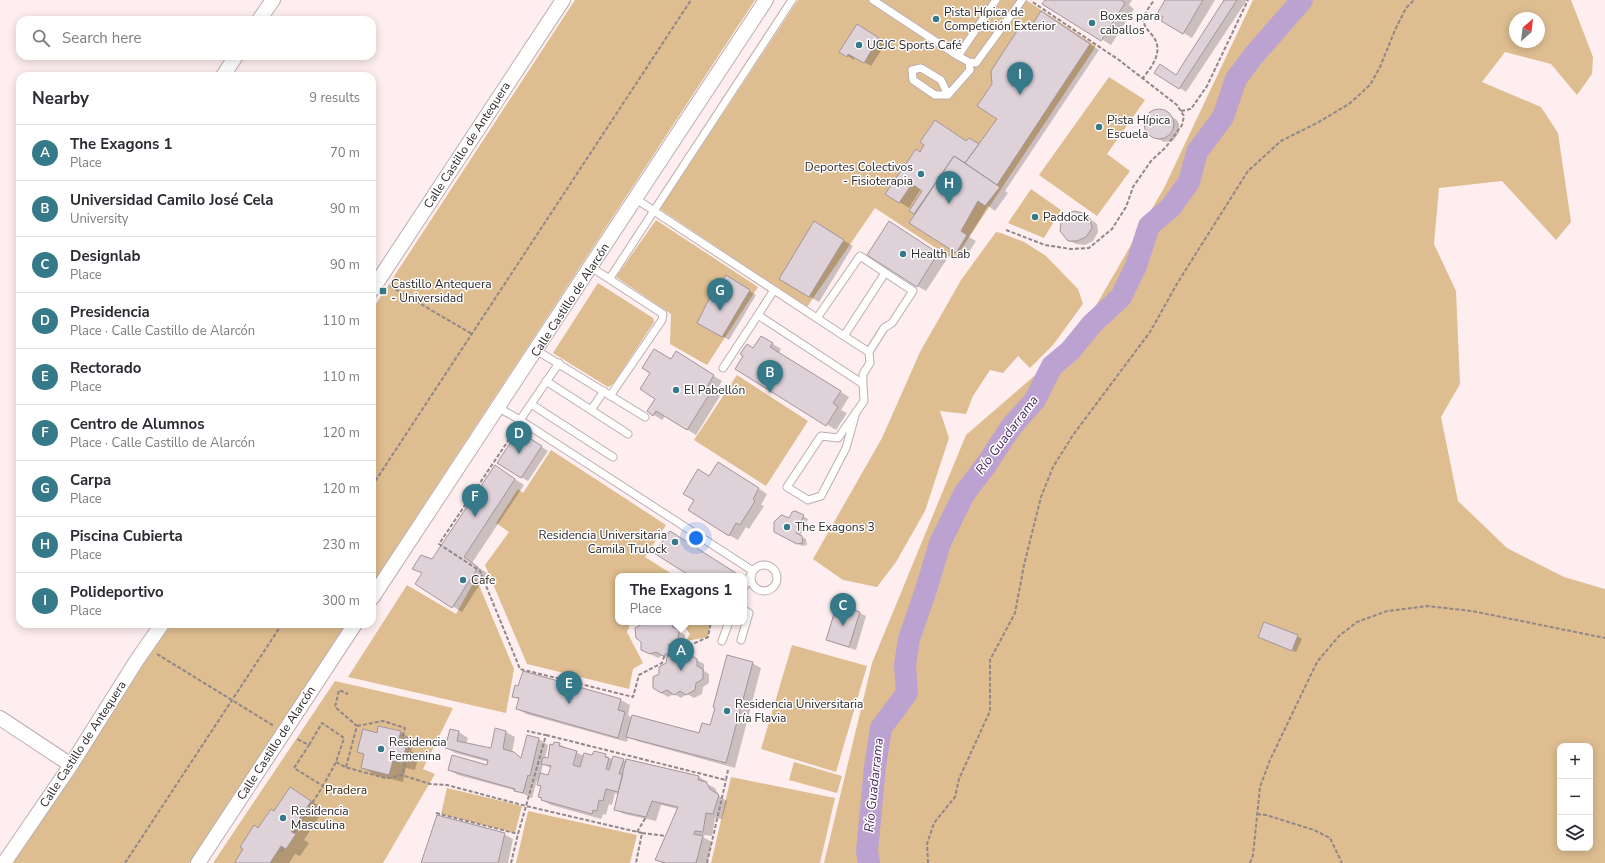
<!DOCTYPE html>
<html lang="en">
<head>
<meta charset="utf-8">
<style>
  body { margin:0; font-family:"Nunito Sans",sans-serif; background:#f2f2f3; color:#2b2b33 }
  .controls { position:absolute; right:12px; bottom:12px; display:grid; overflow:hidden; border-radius:8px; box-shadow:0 2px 10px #0003 }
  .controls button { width:36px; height:36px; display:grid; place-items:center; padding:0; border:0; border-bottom:1px solid #e1e1e2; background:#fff; color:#2b2b33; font:20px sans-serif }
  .compass { position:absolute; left:1509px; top:12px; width:36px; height:36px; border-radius:50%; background:#fff; box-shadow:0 2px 10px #0003; rotate:28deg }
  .you { position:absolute; left:696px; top:538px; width:14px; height:14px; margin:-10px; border:3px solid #fff; border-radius:50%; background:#1a73e8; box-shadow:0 0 0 6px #1a73e833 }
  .badge { display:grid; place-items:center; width:26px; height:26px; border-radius:50%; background:#367989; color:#fff; font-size:13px; font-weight:700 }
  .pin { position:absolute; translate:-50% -33px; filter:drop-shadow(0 1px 2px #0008) }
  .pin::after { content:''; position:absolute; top:21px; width:14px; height:12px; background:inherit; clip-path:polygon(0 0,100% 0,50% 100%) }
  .popup { position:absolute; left:615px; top:573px; width:132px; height:52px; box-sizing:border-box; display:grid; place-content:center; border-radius:8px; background:#fff; filter:drop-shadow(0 1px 3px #0005); font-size:13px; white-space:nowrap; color:#7c7c81 }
  .popup b { font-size:15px; color:#2b2b33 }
  .popup::after { content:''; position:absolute; left:50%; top:100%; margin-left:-8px; border:8px solid transparent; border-top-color:#fff }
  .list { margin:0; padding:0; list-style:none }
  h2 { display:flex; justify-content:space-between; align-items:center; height:52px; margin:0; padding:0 16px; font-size:17px }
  h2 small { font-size:13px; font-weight:400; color:#7c7c81 }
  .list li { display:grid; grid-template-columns:26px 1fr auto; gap:12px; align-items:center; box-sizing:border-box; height:56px; padding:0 16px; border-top:1px solid #e1e1e2 }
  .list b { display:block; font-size:15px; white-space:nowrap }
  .list p { margin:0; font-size:13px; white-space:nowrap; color:#7c7c81 }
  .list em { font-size:13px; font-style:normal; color:#7c7c81 }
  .icon { flex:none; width:22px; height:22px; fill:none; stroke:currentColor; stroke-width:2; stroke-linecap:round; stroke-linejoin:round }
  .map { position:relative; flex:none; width:1605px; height:863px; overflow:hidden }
  .search { position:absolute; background:#fff; box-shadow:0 2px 10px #0003; left:16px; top:16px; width:360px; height:44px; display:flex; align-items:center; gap:10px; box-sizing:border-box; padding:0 14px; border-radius:12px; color:#7c7c81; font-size:15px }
  .panel { position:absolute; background:#fff; box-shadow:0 2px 10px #0003; left:16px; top:72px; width:360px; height:556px; border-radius:12px }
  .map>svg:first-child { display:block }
  .green { fill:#debd90; fill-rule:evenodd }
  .shadow { fill:#0003; fill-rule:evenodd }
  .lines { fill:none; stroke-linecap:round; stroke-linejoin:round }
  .river { stroke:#bca2d1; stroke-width:22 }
  .building { fill:#ded1d8; stroke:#a2969d }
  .service-casing { stroke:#bcadae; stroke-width:9 }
  .minor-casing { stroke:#bcadae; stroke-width:16 }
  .path { stroke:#928788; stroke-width:2; stroke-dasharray:4 2; stroke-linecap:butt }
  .service { stroke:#fff; stroke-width:7 }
  .minor { stroke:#fff; stroke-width:14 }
  .poi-dot { fill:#367989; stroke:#fff; stroke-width:1.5 }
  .labels { text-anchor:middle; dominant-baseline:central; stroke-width:3; stroke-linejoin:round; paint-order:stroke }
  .poi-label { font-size:12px; fill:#2d2728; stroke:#fff; text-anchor:start }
  .street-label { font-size:12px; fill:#2d2728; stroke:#fff }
  .park-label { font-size:12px; fill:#3b2500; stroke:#fff }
  .water-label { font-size:13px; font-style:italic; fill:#492660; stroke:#fff }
</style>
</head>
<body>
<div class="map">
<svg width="1605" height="863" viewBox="0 0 1605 863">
  <rect width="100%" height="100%" fill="#feeeef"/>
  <path class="green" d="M575,0H755L372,584V310Z
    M798,0H1026L1096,46L954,260L875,208L807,307L660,209Z
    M1253,0H1571L1593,57L1592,74L1577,95L1551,64L1505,52L1482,82L1541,107L1558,133L1571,222L1556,240L1502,181L1439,188L1434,244L1456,291L1460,384L1441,417L1458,501L1507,548L1564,577L1605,589V863H824L872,663L966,435L1076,340L1164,188ZM1515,18H1539V42H1515ZM1560,746H1590V848H1560Z
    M1109,77L1145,100L1107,154L1130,171L1097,216L1039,175Z
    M1031,189L1061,210L1044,238L1008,223Z
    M656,220L758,287L707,365L670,344L671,314L616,277Z
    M996,232L1001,233L1024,242L1046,256L1078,289L1083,304L1053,345L1030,368L1018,356L1003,373L990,370L973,396L966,414L940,411L949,438L925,511L896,562L877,587L843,580L813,559L882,438L920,352L961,280Z
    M598,283L653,318L654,322L613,384L608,387L553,353Z
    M737,375L808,421L766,486L694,440Z
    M551,450L666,525L645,557L675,576H618V622H631L627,632L643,663L633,669L629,689L527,664L485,565L509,532L496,523L518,489L523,493Z
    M476,578L514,669L506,713L348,677L407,585L456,614Z
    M681,622H710L708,637L686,641L690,634Z
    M167,624H346L189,863H10Z
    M792,645L867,666L836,772L761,749Z
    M335,681L453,708L423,769L435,774L383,863H213Z
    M794,762L842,776L837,793L789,780Z
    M731,777L835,798L820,863H711Z
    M447,788L522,806L515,833L441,814Z
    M528,811L637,835L630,863H516Z"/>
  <path class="shadow" d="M1046,0H1132L1129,5L1134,9L1111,45L1044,4Z
    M1167,0H1215L1192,38L1162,20Z
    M1226,0H1247L1186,92L1180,88L1177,76Z
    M1050,18L1099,50L1005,191L1008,193L995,211L988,206L969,237L976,241L965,258L956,252L910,210L924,191L921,189L909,208L887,194L921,153L966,142L979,145L998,118L1031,29Z
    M864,29L886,43L871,66L855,57L854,60L840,51Z
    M1161,110L1177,120L1179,124V133L1173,141L1164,142L1148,134L1144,125L1145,121L1149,114L1153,111Z
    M1083,214L1097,224L1098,232L1093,241L1085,245L1076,244L1068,240Z
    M814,223L853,246L819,302L780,279Z
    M898,228L947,259L926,291L917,286Z
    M726,277L756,295L729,340L699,323Z
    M770,342L781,349L779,353L849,397L841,410L847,413L836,430L736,369L753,349Z
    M685,358L722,381L715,393L720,396L696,435L665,416L662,420L648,411L656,398L671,360Z
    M525,436L548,451L528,481L521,477Z
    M728,469L767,494L761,505L764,506L749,529L746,527L738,540L729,535L695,500L710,477Z
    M504,472L524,485L472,563L487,573L462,612L416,584L423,574L413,568L432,561Z
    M803,516L808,519L800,536L806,539L807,545L802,546L779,534L789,519Z
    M860,613L866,616L856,650L834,643L827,640Z
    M643,622H676L679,624V631L685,635V644L674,649L678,654L683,657L687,654L704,664V671L709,674V683L703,687L702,694L694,698L687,694L681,698L674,694L668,697L661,693L660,674L667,664L668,658L663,655L658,658L642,650Z
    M1297,636L1302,639L1296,652L1259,637Z
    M752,663L761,668L735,768L637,741L628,737L627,742L526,714L517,708L520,700L513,696L519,687L523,672L621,700L630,705L628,715L632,718L700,734L711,726Z
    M496,729L506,732L515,737L512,752L522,758L528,736L539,739L548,745L545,758L549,759L559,744L584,756L605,755L613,760H623L627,762L699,777L708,782L707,784L715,788L719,796L727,801L722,819L715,818L712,836L704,835L703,837L712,842L707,863H662L657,860L678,809L661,805L656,821L624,814L615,809L618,794L615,793L612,805L609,804L606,815L603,814L601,819L551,805L542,800L543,798L539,796L542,787L538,784L539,781L537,780L532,798L517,791L458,775L449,770L487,766L489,762L455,753L446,747L450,730L459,732L468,738L466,744L491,750ZM543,764L551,768L549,776L541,774Z
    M400,732L414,740L411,751L419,755L415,770L406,768L403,782L375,775L362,767L365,755L358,752Z
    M290,788L324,809L304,840L309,843L300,856L295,854L289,863H239L259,829L275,812Z
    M504,834L513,839L508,863H423Z"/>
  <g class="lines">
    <path class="river" d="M869,863L867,851L875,767L881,728L907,693L905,665L909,639L926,590L940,543L964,494L986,465L1011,427L1035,400L1052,366L1070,351L1092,324L1121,297L1136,266L1149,226L1171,207L1189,182L1197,152L1223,117L1236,79L1254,55L1302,0"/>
  </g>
  <path class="building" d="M1045,0H1121L1125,3L1101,41L1042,4Z
    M1165,0H1203L1183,34L1161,21L1163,17L1157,14Z
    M1224,0H1237L1179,89L1154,73L1160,64L1176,75Z
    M1041,11L1090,44L997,185L965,163L997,119L977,106L992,84L991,71L1017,31L1030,28Z
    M857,24L879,38L864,63L848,54L847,57L839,52Z
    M1144 124a15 15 0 1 1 30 0a15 15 0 1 1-30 0Z
    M935,120L966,141L969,138L979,144L965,163L954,156L914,214L909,211L922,191L912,184L899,203L885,194L916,149L920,152L924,145L920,142Z
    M954,156L1000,187L985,206L978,201L961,231L967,235L956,253L909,223Z
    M1074,211L1083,213L1090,219L1092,228L1086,237L1077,241H1068L1060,231L1061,223L1066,214Z
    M814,221L844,240L809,297L779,279Z
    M889,221L938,253L917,287L867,255Z
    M726,275L750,290L722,337L697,323L709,299Z
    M761,336L773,343L770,347L841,391L833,403L838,407L826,426L735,369L743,356L740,354L747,344L753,348Z
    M654,349L671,359L676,351L714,375L707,387L712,390L687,430L656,411L653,416L647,411L655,399L640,389L650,373L642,368Z
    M518,431L542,446L521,478L497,463Z
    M718,462L759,488L753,499L755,501L740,525L736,523L729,536L688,510L694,500L683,494L698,469L709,476Z
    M495,465L515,479L464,557L478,567L452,608L415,584L422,573L412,569L421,555L432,559Z
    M795,511L804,515L796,533L802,536L803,543L797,544L774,532V522L780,516L782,515L789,518L792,512Z
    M670,531L739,575V576H690L654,553Z
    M837,604L860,612L849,647L826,640Z
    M642,622H673L672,627L679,630L678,640L668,645L672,650L663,656L656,652L650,654L641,650V642L636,638L635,628L642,624Z
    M1264,622L1298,635L1292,651L1258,637Z
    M677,653L683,656L687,653L697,659V666L703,669V679L696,683L695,690L686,695L680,691L674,695L667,690L661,693L653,688V677L659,674V667L666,663L667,657Z
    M727,655L753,662L726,763L626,737L632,715L699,733L702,723L710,725L715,708L713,707Z
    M523,671L621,699L618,710L625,712L618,738L516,709L519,698L512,697L515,685L518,686Z
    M378,726L401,731L397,745L406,747L402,763L393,761L389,775L361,768L364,754L357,752L363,729L377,733Z
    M495,728L506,731L503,749L514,752L521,758L527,735L539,738L530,776L528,775L523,793L514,791L515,789L448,770L452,755L487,765L488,760L445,748L450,729L459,731L457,741L491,748Z
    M554,742L560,743L559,746L577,751L573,765L580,767L584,753L592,755L594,751L606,754L605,757L609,758L606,769L609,770L613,756L624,759L619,774H623L618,792L606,789L603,801L599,800L597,811L593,810L592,814L541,800L542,798L538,797L541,786L537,785L540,773L548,775L551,766L541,764L543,757L548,758L550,744L553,745Z
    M626,759L699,776L698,780L706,782L710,789L719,795L713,814L706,813L703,832L695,831L694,834L703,836L696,863H666L655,860L678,807L652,801L646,817L614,810Z
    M290,787L311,801L291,831L296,834L286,849L281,846L270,863H237L235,862L243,849L240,847L254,825L258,828L271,809L274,811Z
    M437,815L505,833L498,863H421Z"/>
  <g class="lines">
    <g class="service-casing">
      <path id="service" d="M873,0L958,56L996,0
        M969,62L976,63L1022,0
        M948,95H935L913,80L912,70L921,68L941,80L948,95L970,70L969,62L958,56
        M636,199L654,211L844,336L869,352L884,328L892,323L913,291L860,256L817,318
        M591,267L663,314L662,320L610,396
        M610,278L792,0
        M758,315L774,290
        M844,336L885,273
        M536,350L645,417
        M723,368L758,315L863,384L864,401L838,438L821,436L787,487L808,500L821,496L846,448L856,412
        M546,381L591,410L604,391
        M863,384V374L870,363L869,352
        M531,404L613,457
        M499,408L520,420L753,571L744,587
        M591,410L628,434
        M520,420L559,363
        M751 578a13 13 0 1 1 26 0a13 13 0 1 1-26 0Z
        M741,640L749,613L744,610
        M722,641L729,622"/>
    </g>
    <g class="minor-casing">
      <path id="minor" d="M259,20L273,0
        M223,76L236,56
        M372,290L563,0
        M372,598L766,0
        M0,718L71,765
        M4,863L71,765L137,660L162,624
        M198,863L355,624"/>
    </g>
    <path class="path" d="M1142,79C1152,67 1165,50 1152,35C1148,30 1143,26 1144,19C1144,13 1151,5 1154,0
      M1181,111L1191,109L1207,86L1248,0
      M1006,230L1045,245L1071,249L1089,248L1112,229L1126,207L1133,187L1151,161L1166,147L1182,125L1184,116L1177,105L1119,60L1031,1
      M390,286L472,334
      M516,429L439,544L480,571L520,669L633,697L639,675L662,663L664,657L708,637L711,622
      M372,486L691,0
      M157,654L274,726
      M357,726L383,721L405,728L401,742L409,747L402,775
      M546,735L726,780L728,770
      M309,745L322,723L344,738L336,762L323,786
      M336,762L345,767L385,778H390L402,775L430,784L447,785L526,806L546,735L527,731
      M346,767L357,726L335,707L339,690L348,694
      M436,813L518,834
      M1257,814L1266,815L1314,830L1330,838L1342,863
      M637,832L646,817
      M293,833L323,786L294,768L309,745L297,739
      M642,833L665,836
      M281,852L283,848
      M125,863L282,624
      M511,863L518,834L526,806L642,833L636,863
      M707,863L726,780
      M928,863L927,844L934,823L955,797L959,779L990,711V660L1015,613L1024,565L1041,497L1053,467L1073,435L1150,332L1178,282L1248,171L1281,141L1317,123L1349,104L1370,85L1380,67L1395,30L1406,8L1414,0
      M1250,863L1253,855L1260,787L1270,760L1317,662L1339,636L1357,622L1387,611L1427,606L1472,611L1605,638"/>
    <use href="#service" class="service"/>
    <use href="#minor" class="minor"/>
  </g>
  <g class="poi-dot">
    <circle cx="936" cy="19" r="4"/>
    <circle cx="1092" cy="23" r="4"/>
    <circle cx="859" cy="45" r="4"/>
    <circle cx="1099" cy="127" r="4"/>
    <circle cx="921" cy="174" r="4"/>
    <circle cx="1035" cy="217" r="4"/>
    <circle cx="903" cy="254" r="4"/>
    <rect x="379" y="287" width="8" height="8" rx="2"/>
    <circle cx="676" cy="390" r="4"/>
    <circle cx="787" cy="527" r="4"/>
    <circle cx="675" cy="542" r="4"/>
    <circle cx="463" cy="580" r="4"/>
    <circle cx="727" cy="711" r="4"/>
    <circle cx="381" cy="749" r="4"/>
    <circle cx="283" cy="818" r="4"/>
  </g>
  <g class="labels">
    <g class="poi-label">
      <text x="944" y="12">Pista Hípica de<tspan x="944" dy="14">Competición Exterior</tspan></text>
      <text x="1100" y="16">Boxes para<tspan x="1100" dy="14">caballos</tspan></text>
      <text x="867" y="45">UCJC Sports Café</text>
      <text x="1107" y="120">Pista Hípica<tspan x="1107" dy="14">Escuela</tspan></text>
      <text x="913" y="167" text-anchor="end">Deportes Colectivos<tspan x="913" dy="14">- Fisioterapia</tspan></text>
      <text x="1043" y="217">Paddock</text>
      <text x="911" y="254">Health Lab</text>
      <text x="391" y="284">Castillo Antequera<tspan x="391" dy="14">- Universidad</tspan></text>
      <text x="684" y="390">El Pabellón</text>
      <text x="795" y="527">The Exagons 3</text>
      <text x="667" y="535" text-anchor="end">Residencia Universitaria<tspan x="667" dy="14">Camila Trulock</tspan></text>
      <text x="471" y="580">Cafe</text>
      <text x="735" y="704">Residencia Universitaria<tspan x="735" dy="14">Iría Flavia</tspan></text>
      <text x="389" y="742">Residencia<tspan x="389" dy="14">Femenina</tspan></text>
      <text x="291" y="811">Residencia<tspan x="291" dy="14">Masculina</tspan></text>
    </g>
    <g class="street-label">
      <text transform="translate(467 145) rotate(-57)">Calle Castillo de Antequera</text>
      <text transform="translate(570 300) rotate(-57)">Calle Castillo de Alarcón</text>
      <text transform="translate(276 743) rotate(-57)">Calle Castillo de Alarcón</text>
      <text transform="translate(83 744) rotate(-57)">Calle Castillo de Antequera</text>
    </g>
    <g class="park-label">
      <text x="346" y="790">Pradera</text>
    </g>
    <g class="water-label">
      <text transform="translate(1007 435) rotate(-53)">Río Guadarrama</text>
      <text transform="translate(874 785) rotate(-84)">Río Guadarrama</text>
    </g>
  </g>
</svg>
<div class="controls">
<button>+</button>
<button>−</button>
<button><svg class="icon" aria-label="layers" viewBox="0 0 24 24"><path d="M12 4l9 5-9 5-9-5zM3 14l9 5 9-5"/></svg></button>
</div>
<svg class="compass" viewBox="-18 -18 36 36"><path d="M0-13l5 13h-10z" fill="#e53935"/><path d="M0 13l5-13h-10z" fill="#7c7c81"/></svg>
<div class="you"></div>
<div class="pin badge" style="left:681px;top:671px">A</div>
<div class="popup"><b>The Exagons 1</b>Place</div>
<div class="pin badge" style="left:770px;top:393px">B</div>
<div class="pin badge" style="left:843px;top:626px">C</div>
<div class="pin badge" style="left:519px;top:454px">D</div>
<div class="pin badge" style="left:569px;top:704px">E</div>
<div class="pin badge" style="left:475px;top:517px">F</div>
<div class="pin badge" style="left:720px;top:311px">G</div>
<div class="pin badge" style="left:949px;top:204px">H</div>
<div class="pin badge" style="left:1020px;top:95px">I</div>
<div class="search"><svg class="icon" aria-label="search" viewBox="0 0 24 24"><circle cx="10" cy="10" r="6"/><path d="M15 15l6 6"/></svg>Search here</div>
<section class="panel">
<h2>Nearby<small>9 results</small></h2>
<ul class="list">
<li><span class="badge">A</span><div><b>The Exagons 1</b><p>Place</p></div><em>70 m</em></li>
<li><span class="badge">B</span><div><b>Universidad Camilo José Cela</b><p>University</p></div><em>90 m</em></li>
<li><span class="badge">C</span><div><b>Designlab</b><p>Place</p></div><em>90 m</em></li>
<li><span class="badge">D</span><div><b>Presidencia</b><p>Place · Calle Castillo de Alarcón</p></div><em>110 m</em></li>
<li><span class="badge">E</span><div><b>Rectorado</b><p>Place</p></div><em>110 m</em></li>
<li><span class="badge">F</span><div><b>Centro de Alumnos</b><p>Place · Calle Castillo de Alarcón</p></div><em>120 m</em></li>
<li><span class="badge">G</span><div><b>Carpa</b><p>Place</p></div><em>120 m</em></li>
<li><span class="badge">H</span><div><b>Piscina Cubierta</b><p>Place</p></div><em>230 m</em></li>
<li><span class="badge">I</span><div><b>Polideportivo</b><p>Place</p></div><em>300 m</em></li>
</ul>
</section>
</div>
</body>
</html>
